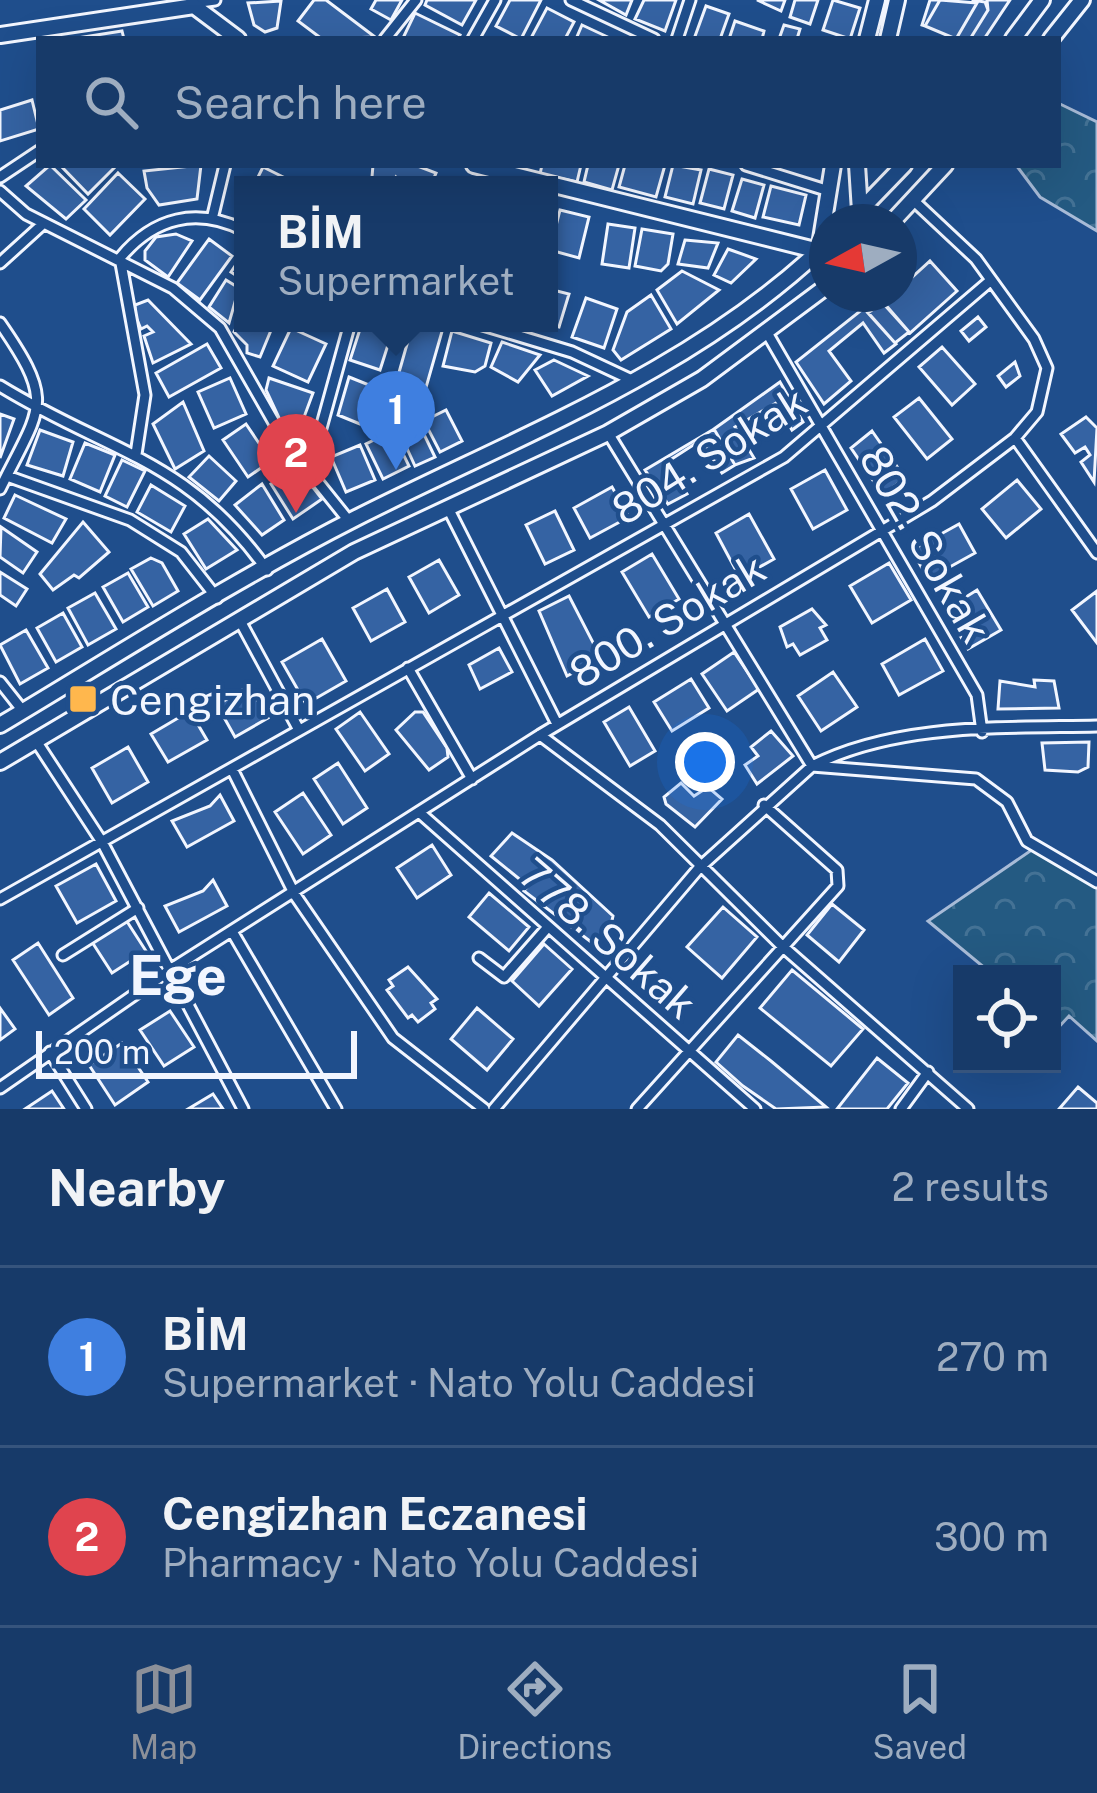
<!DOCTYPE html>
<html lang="en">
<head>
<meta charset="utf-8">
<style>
  body { margin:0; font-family:"Public Sans",sans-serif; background:#20416f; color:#f1f3f6 }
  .controls { position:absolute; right:36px; bottom:36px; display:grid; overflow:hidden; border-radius:0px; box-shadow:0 12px 48px #0002 }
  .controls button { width:108px; height:108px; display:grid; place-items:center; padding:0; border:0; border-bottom:3px solid #36547d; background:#173a69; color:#f1f3f6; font:60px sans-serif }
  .compass { position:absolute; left:809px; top:204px; width:108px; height:108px; border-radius:50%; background:#173a69; box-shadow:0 12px 48px #0002; rotate:262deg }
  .scale { position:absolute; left:36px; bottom:30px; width:321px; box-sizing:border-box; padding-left:12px; border:6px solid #f2f6ff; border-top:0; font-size:33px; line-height:42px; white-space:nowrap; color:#f2f6ff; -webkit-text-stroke:9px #1f4e8c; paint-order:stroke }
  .you { position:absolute; left:705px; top:762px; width:42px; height:42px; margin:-30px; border:9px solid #fff; border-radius:50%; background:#1a73e8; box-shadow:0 0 0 18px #1a73e833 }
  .badge { display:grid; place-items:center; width:78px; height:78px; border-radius:50%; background:#8c9099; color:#fff; font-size:39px; font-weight:700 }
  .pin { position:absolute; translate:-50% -99px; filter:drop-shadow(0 3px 6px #0008) }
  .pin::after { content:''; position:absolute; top:63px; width:42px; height:36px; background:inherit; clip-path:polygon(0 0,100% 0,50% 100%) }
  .popup { position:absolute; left:234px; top:176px; width:324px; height:156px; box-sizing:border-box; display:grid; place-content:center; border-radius:0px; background:#173a69; filter:drop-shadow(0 3px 9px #0005); font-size:39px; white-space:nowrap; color:#9eadc0 }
  .popup b { font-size:45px; color:#f1f3f6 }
  .popup::after { content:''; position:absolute; left:50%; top:100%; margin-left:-24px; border:24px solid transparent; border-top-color:#173a69 }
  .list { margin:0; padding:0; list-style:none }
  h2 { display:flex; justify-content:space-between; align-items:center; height:156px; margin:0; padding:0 48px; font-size:51px }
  h2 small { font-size:39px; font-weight:400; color:#9eadc0 }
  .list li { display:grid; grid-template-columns:78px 1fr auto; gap:36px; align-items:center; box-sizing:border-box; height:180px; padding:0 48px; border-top:3px solid #36547d }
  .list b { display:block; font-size:45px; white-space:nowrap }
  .list p { margin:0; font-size:39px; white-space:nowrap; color:#9eadc0 }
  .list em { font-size:39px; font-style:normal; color:#9eadc0 }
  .icon { flex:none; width:66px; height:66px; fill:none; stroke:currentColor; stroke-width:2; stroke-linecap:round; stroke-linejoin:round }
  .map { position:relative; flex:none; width:1097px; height:1109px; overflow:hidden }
  .search { position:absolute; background:#173a69; box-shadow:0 12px 48px #0002; left:36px; right:36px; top:36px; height:132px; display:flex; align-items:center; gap:30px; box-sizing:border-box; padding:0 42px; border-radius:0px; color:#9eadc0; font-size:45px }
  .sheet { height:516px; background:#173a69 }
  nav { display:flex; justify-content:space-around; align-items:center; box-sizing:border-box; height:168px; border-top:3px solid #36547d; background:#173a69; font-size:33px; color:#9eadc0 }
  nav a { display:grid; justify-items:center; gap:6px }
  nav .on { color:#8c9099 }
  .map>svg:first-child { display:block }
  .forest { fill:url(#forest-crowns); stroke:#a8bbd7; stroke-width:3 }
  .building { fill:#3563a3; stroke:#f2f6ff; stroke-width:3 }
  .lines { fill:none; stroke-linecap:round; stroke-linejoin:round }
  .street-casing { stroke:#f2f6ff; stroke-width:15 }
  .secondary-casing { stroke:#f2f6ff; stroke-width:20 }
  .street { stroke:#1f4e8c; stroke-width:9 }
  .secondary { stroke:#1f4e8c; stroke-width:14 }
  .poi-dot { fill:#ffb74d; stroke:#1f4e8c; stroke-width:4.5 }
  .labels { text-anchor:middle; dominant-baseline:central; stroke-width:9; stroke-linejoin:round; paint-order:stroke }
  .street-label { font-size:42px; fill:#f2f6ff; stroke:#1f4e8c }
  .poi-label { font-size:42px; fill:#f2f6ff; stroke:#1f4e8c; text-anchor:start }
  .district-label { font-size:54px; font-weight:bold; fill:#f2f6ff; stroke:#1f4e8c }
</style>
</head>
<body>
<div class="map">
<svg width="1097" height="1109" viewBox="0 0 1097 1109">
  <defs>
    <pattern id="forest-crowns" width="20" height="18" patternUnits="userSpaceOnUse" patternTransform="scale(3)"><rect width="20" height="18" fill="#245a82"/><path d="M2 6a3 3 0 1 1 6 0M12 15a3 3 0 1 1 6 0" fill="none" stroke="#447295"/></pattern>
  </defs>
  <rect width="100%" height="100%" fill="#1f4e8c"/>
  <path class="forest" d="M1058,103L1097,122V231L1040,197L1016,165H1058Z
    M1036,847L1097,882V1041L1069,1016L1057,1029L1052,1025V974H992L928,921Z"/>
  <path class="building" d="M314,0H326L375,37L322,39L298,21Z
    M376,0H402L391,20L371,9Z
    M427,0H476L462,25L425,5Z
    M510,0H541L521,39L496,26Z
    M599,0H632L626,15Z
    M644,0H676L665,31L635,19Z
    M757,0H785L781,11Z
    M795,0H818L810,24L790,17Z
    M833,0L860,8L850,39L823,30Z
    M930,0H940L925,26L922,25Z
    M940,0L977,3L956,39L925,26Z
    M972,0L985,2L988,10L970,39H956L977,3Z
    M1010,0L984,39H970L988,10L987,0Z
    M281,1L277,28L265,32L254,25L248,3Z
    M706,6L729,14L720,39H694Z
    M547,8L574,22L565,39L531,38Z
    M415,13L460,35L458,39L403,38Z
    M735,21L764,31L762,39H729Z
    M582,25L612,39H576Z
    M784,25L800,29L797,39H779Z
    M122,31L124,39H71Z
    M32,100L39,129L0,141V110Z
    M50,165L86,200L66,219L26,186Z
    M60,165H117L88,194Z
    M201,165L197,199L159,205L147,188L144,171Z
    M373,165H415L436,173L431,185H405L396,177L394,182L372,177Z
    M542,165H581L577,182L540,174Z
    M588,165H619L612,190L584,182Z
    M625,165H665L656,197L619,187Z
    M673,165L701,170L693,204L665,197Z
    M263,167L297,184L296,185H254Z
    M709,169L733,175L724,209L700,203Z
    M118,173L145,199L110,235L84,209Z
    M742,179L764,185L755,218L732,211Z
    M771,186L806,195L799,225L763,217Z
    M560,210L589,217L579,258L550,250Z
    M608,224L635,228L629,268L602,264Z
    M642,229L673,234L668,264L661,271L635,266Z
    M176,234L192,241L168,277L145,260V251L156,237Z
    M209,239L232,256L200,300L177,283Z
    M685,240L718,243L708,268L678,264Z
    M728,249L756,259L731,283L714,275Z
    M243,254V280L231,272Z
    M930,261L957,291L910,333L884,303Z
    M682,271L719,290L677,324L657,290Z
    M226,280L239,288L229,323L209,307Z
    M549,289L569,294L559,327L543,323H549Z
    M894,294L868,313L864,308L870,304L866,294Z
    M651,295L671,329L621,360L613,350L627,312Z
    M586,298L617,309L604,348L572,337Z
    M148,300L191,344L153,363L144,336L153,332L147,326L141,329L135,315V305Z
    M881,301L909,332L895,343L868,313Z
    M864,308L896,344L884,353L863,323L829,351L851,381L824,404L796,362Z
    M243,314V323H274L260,357L247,353V345L234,332Z
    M978,317L986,327L969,341L961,331Z
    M362,323H395L380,370L350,360Z
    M413,323L443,328L425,391L396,383Z
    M291,328L326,344L308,382L273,366Z
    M452,331L491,343L485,366L475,372L443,366Z
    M502,342L540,355L518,382L491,367Z
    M207,344L221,368L169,397L156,373Z
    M942,347L975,384L952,405L919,367Z
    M554,360L588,376L552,396L535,370Z
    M1015,362L1020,376L1006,387L998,376Z
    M349,377L384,391L370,418L360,424L338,415Z
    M230,378L246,414L214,428L198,392Z
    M269,378L313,393L297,436L287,435L266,390Z
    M780,382L803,422L792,430L776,403L735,427L754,458L735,465L714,429Z
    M919,398L952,439L927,459L894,417Z
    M183,402L204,451L175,469L153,424Z
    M446,410L462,441L440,452L424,421Z
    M0,414L14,419L0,458Z
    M1086,417L1097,428L1094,482L1081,462L1090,455L1085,447L1075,453L1061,434Z
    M418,422L435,457L415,466L399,431Z
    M246,424L271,461L248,477L223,440Z
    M714,429L735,465L722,473L701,440L667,462L687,494L668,504L645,470Z
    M40,430L73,442L63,476L27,465Z
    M392,431L409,466L383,479L366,444Z
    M872,431L905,478L883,495L851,448Z
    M85,443L115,455L100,492L70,479Z
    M360,445L375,480L346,492L331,457Z
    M209,456L236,481L219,501L189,477Z
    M122,460L145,471L127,507L105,496Z
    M297,467L322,499L293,519L271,484Z
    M825,470L847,510L813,529L791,489Z
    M1017,480L1041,509L1006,538L982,509Z
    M262,484L284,520L262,535L235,505Z
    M151,485L185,506L171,532L137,512Z
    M612,487L629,517L590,538L574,508Z
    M15,495L66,519L52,543L4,518Z
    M555,511L574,550L545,564L526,525Z
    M749,514L774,559L740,578L716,533Z
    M208,519L237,550L206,569L184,534Z
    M83,522L109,552L79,578L74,575L53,590L40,574Z
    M959,524L975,553L928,579L912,550Z
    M1,527L37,552L23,573L0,557Z
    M652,554L679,599L649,617L622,572Z
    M151,558L162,563L178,591L153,606L131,569Z
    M439,560L459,595L429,613L409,577Z
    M889,563L911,600L872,623L850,586Z
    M0,572L27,589L16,606L0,595Z
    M128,573L148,607L123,622L103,587Z
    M387,589L405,622L371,641L353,608Z
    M977,590L1001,630L968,649L945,610Z
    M1097,591V643L1072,610Z
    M95,593L116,629L88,645L68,608Z
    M569,596L601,658L567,676L539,611Z
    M812,609L826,625L820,628L827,640L800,655L793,644L787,647L780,627Z
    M63,613L82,647L56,662L37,628Z
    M26,630L48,668L20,684L0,645Z
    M322,639L346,681L306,704L282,662Z
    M925,639L943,671L899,695L882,664Z
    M499,648L512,672L480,689L469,665Z
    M734,652L759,689L727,711L702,674Z
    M833,672L857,707L821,731L798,696Z
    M691,679L709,708L672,731L654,702Z
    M1034,680L1054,681L1059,708L998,709L1000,681L1035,687Z
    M249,686L268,718L235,737L217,705Z
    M629,707L655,751L630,766L604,722Z
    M190,711L207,740L168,762L151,734Z
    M360,712L389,754L365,771L336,729Z
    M415,712H423L447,748L448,757L429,770L396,730Z
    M771,731L793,756L757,784L745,765L758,756L751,747Z
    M1089,742L1088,767L1078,772L1045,770L1042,743Z
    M128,747L148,782L112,803L92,768Z
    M338,763L367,808L343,824L314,779Z
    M681,783L694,796L708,787L722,799L695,827L666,804L664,797Z
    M303,793L331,835L303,854L275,812Z
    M220,795L234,821L187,847L172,821L210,806Z
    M512,833L552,860L613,916L610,929L595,945L524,891L528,886L491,856Z
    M432,845L451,875L417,898L397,868Z
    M96,864L116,901L77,923L56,886Z
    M213,880L227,906L179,932L165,906L203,891Z
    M489,893L529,927L509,951L469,917Z
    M832,904L864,930L839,962L807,935Z
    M723,907L757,937L722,978L687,947Z
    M126,920L146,951L112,973L92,942Z
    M38,943L73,998L49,1015L13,960Z
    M544,944L572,969L539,1006L512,981Z
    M408,967L437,999L431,1003L435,1009L418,1022L412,1015L408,1018L387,990L393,986L389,980Z
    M792,970L863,1029L831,1066L760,1008Z
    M0,1008L15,1029L0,1040Z
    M477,1008L513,1039L487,1070L451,1039Z
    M170,1011L194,1047L164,1066L140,1030Z
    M738,1035L771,1061L826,1107L776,1109L743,1086L716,1062Z
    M122,1043L148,1082L115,1105L89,1065Z
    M877,1058L908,1083L887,1109H837Z
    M1078,1087L1097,1103V1109H1059Z
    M52,1091L64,1109H25Z
    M213,1094L223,1109H188Z"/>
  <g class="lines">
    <g class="street-casing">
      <path id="street" d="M571,0L654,39
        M193,3L215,0
        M385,39L416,0
        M473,39L495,0
        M677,39L690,0
        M746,165L826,190
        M0,177L39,151
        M0,191L26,214L173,288L220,328L284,440L349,521
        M213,215L225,165
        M0,263L44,223
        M0,323C56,404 41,406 0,489
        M476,323L572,352L634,381
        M766,331L977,695L982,732
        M0,386C109,453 187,458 267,570
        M608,433L812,766C896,723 1004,728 1097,726
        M1015,438L1097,553
        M136,454L145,395L120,258C154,217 197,207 243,230
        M310,468L350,323
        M7,476L130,520L181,552L217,598
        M448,508L557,724
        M239,619L299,730
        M408,668L472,779
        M0,682L23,711
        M540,735L660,825L781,945L968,1109
        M36,741L102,842L243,1109
        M232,769L295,895L393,1038L484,1109
        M420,813L755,1109
        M0,899L784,457L990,281
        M233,933L336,1109
        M63,955L138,908
        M479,958L504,977L548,927
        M50,1052L86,1109
        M0,1088L173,968L540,735L932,501L1015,438L1037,412L1047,368L1034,339L976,259L913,200
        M494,1109L699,868L812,766L976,779L1007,802L1027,841L1097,882
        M637,1109L838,886L837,870L764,805
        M901,1109L928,1072"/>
    </g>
    <g class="secondary-casing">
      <path id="secondary" d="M0,35L194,6L238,39
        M867,39L877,0
        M888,39L897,0
        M1013,39L1042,0
        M1051,39L1082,0
        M474,165L819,251
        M857,165L860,211L874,222
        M849,222L904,165
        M892,222L945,165
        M827,271L819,251L833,165
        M0,725C117,655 234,580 356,518C518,436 694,371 827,243
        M0,762L354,552L608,433L702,379L827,286"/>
    </g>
    <use href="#street" class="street"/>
    <use href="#secondary" class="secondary"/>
  </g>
  <rect class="poi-dot" x="68" y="684" width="30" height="30" rx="6"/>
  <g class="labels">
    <g class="street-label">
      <text transform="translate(709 455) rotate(-32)">804. Sokak</text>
      <text transform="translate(926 544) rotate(60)">802. Sokak</text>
      <text transform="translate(667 620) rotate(-31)">800. Sokak</text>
      <text transform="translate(608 938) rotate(41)">778. Sokak</text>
    </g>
    <g class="poi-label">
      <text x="110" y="699">Cengizhan</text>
    </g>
    <g class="district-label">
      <text x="178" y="975">Ege</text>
    </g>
  </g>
</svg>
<div class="controls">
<button><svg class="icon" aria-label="locate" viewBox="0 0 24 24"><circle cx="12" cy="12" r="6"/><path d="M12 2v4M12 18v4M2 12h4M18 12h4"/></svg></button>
</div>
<svg class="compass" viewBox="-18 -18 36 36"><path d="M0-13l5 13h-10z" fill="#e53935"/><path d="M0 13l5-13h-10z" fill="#9eadc0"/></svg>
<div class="scale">200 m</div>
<div class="you"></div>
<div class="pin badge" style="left:396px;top:470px;background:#3f7fe0">1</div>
<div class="popup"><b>BİM</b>Supermarket</div>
<div class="pin badge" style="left:296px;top:513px;background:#e0444e">2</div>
<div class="search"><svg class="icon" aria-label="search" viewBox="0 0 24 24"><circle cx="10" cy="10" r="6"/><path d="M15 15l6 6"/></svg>Search here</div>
</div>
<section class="sheet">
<h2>Nearby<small>2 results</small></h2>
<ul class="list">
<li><span class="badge" style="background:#3f7fe0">1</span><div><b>BİM</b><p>Supermarket · Nato Yolu Caddesi</p></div><em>270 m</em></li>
<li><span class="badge" style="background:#e0444e">2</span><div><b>Cengizhan Eczanesi</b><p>Pharmacy · Nato Yolu Caddesi</p></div><em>300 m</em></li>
</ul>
</section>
<nav>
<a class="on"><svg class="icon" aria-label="map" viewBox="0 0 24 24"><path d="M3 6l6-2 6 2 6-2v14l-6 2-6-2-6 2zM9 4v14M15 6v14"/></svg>Map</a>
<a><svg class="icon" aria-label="directions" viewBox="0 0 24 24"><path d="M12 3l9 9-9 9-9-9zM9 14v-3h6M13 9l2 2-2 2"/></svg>Directions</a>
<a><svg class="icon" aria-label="saved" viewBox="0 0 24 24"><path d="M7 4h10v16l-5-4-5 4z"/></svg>Saved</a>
</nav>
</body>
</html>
